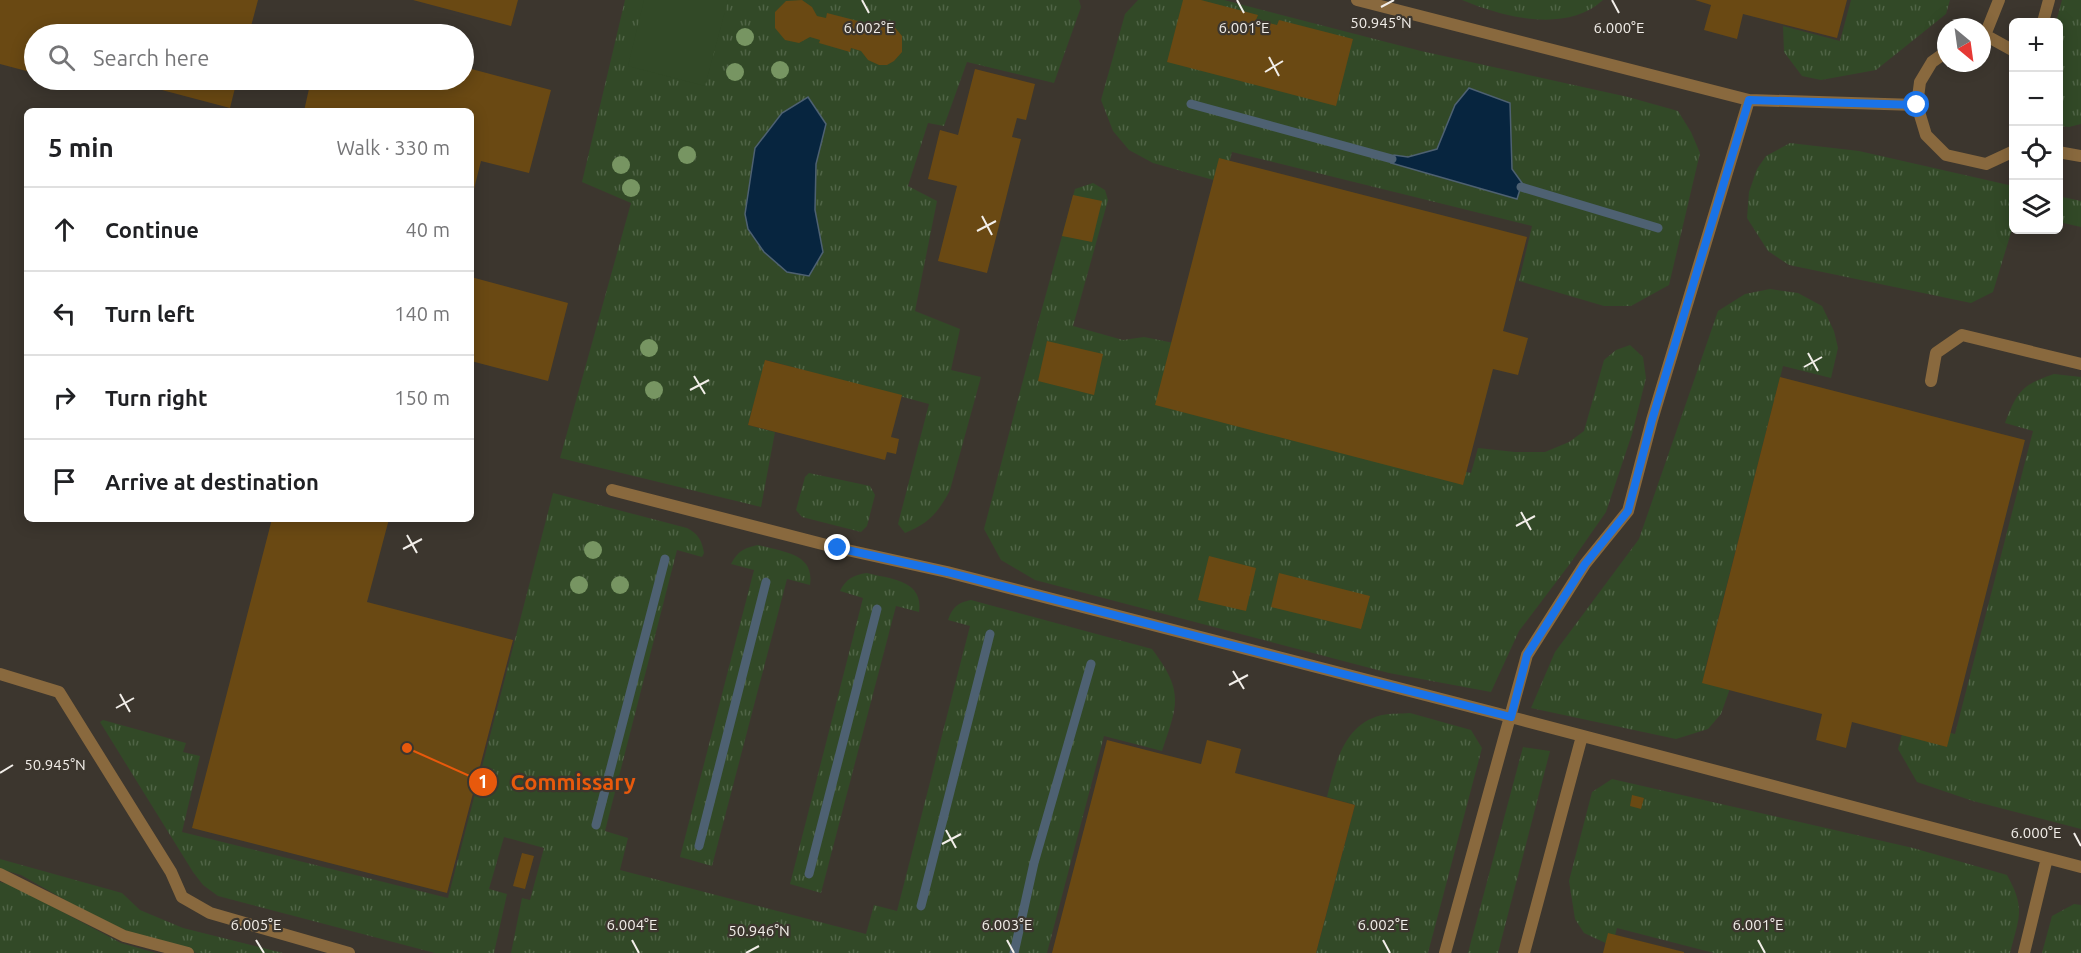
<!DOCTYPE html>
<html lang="en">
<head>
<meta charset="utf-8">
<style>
  body { margin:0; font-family:Ubuntu,sans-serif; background:#f2f2f2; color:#202124 }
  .controls { position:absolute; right:18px; top:18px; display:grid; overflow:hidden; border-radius:9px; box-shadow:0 3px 15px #0003 }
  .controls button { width:54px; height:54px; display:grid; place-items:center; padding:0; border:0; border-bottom:2px solid #e0e0e0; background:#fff; color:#202124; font:30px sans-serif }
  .compass { position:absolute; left:1937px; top:18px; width:54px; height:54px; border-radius:50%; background:#fff; box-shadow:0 3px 15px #0003; rotate:151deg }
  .stop { position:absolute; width:18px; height:18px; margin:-14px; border:4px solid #1a73e8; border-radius:50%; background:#fff }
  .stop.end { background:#1a73e8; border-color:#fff; box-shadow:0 2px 6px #0008 }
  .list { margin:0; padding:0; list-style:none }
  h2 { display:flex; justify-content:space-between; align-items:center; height:78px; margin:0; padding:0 24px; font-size:26px }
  h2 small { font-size:20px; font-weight:400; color:#757577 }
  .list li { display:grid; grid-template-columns:39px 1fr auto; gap:18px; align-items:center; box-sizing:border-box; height:84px; padding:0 24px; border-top:2px solid #e0e0e0 }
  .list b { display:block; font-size:22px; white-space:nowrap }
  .list em { font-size:20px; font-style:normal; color:#757577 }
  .icon { flex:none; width:33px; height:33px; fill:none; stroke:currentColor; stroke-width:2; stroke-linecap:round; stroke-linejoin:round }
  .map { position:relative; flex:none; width:2081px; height:953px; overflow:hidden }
  .search { position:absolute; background:#fff; box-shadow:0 3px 15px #0003; left:24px; top:24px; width:450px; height:66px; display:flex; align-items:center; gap:15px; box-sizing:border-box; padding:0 21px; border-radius:33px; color:#757577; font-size:22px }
  .panel { position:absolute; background:#fff; box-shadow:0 3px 15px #0003; left:24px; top:108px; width:450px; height:414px; border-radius:9px }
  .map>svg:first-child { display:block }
  .grass { fill:url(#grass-tufts); fill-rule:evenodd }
  .pitch { fill:#324927 }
  .water { fill:#07253f; stroke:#4e6172; stroke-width:1.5 }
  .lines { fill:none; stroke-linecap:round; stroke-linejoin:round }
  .stream { stroke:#4e6172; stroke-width:9 }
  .building { fill:#6a4913 }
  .lane { stroke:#89693e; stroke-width:12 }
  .tree { fill:#779562 }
  .route { stroke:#1a73e8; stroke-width:8 }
  .ticks { fill:none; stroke:#f2eee9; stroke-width:2 }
  .ticks-label { font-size:15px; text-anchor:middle; fill:#f2eee9; stroke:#3c362e; stroke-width:4.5; stroke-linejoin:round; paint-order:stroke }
  .leader { fill:none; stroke:#e8590c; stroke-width:2 }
  .callout-dot { fill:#e8590c; stroke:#3c362e; stroke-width:2 }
  .mark-label { font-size:18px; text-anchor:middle; font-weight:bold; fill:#fff }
  .callout-label { font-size:22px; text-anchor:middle; font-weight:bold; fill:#e8590c; stroke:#3c362e; stroke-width:4.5; stroke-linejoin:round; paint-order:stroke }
</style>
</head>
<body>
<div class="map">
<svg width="2081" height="953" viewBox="0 0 2081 953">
  <defs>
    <pattern id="grass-tufts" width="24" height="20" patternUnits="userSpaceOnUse" patternTransform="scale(1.5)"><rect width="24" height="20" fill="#324927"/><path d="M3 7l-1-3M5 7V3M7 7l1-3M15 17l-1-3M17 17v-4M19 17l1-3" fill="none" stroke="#506446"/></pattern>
  </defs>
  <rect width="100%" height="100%" fill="#3c362e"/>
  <path class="grass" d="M625,0H1079L1081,7L1054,83L967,62L944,126L928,123L908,186L937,201L915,311L960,329L951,370L981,377L950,490C939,512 928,524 905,533L898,524L929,404L766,360L748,425L775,432L761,507L560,458L631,203L582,182ZM782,113L826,124L816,164L815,210L823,252Z
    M1138,0H1224L1421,51L1628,97L1678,111L1691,132L1700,153L1669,285L1631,306H1604L1519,281L1532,226L1232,152L1224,183L1153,163L1129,150L1113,131L1101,100L1125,14Z
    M1462,0H1603C1566,34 1503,17 1462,0Z
    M1851,0H1950L1946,14L1876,70L1821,80L1802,76L1784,52L1783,26L1840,41Z
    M2062,0H2081V124L2069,127L2059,126L2058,22H2056Z
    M1790,143L1859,151L2013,186V226L1993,292L1971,303L1789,265L1768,251L1747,218L1749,192L1757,169L1766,156Z
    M1093,183L1105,190L1108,200L1073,326L1123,340L1144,337L1184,345L1171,399L1471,473L1478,448L1515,452H1545L1569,442L1584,431L1604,360L1616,350L1630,345L1643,357L1646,378L1632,434L1606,512L1569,565L1519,631L1491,692L1389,673L1035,580L1001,560L984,529L1038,323L1075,189Z
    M2058,196L2081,201V227L2059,222Z
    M1770,289L1798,293L1822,306L1834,331L1838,348L1831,378L1783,366L1705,670L1734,677L1721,714L1708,729L1676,739L1531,708L1555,652L1639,539L1718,311L1745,294Z
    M2054,374L2081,377V829L1973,801L1917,782L1898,749L1905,722L1955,734L2033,431L2005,423C2017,392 2021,385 2054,374Z
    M809,473L870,486L875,495L867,526L861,532L802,517L796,510L805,477Z
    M553,493L687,528C698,534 702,540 704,553L702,557L677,550L605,831L628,838L620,870L866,934L874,905L897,911L970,626L948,620C953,607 957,603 971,600L1152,649C1184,692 1178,703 1162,751L1104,736L1047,953H511L522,898L530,900L544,848L504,837L489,889L507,894L494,953H435L218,896L203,885L193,872L100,722L103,720L186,743L183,752L200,756L182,832L448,898Z
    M758,545C782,552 815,553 810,585L787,579L712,866L680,857L754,570L731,564C738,551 744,548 758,545Z
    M867,573C890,579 924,580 919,612L896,606L821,893L790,884L863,598L840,591C846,579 853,575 867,573Z
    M1410,713L1471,730L1482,748L1428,953H1316L1355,805L1327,797C1335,765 1343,724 1382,715C1391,713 1401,714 1410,713Z
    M1523,747L1550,751L1498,953H1468Z
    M1612,779L1913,848L2007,875C2026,909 2019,917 2010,953H1714L1617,928L1612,946L1584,933L1575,919L1569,881L1592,792Z
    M0,859L122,893L140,910L183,928L283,953H197L180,949L128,932L88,913L21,875L0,869Z
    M0,882L12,885L121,943L156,953H0Z
    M2074,904L2081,905V953H2042L2052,916Z"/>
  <path class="pitch" d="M644,0H728L705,86L628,66Z"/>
  <path class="water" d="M1469,88L1510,103L1512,169L1522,183L1517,199L1391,163L1394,155L1408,157L1437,149L1455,105Z
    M808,97L826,124L816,164L815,210L823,252L809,276L787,272L764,252L748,229L745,214L755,148L782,113Z"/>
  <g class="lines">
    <path class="stream" d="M1191,104L1392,159
      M1521,187L1658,228
      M596,825L665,559
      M699,846L766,582
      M809,874L877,609
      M921,906L990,634
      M1014,953L1034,863L1091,664"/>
  </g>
  <path class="building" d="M0,0H258L249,34H34V73L0,64Z
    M413,0H518L511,26Z
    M802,0L812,7L817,16L826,18L827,13L858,21L857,27L866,28L880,22L892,24L902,36V52L894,61L887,65H879L868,60L861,51L851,48L850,52L819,43L820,40L810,37L799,43L785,40L775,28V12L786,1Z
    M1183,0H1201L1258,15L1256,20L1277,25L1279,20L1353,39L1336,106L1167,62Z
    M1695,0H1847L1837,38L1743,14L1737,39L1704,30L1711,5Z
    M464,67L551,90L529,173L481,161L472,197L471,111H304L311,80H464Z
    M975,69L1035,84L1026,120L1017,118L1012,137L1021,139L987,273L938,261L957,186L928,179L940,130L958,135Z
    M124,80H237L230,108Z
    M1219,158L1527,237L1503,331L1528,338L1518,375L1493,369L1463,485L1155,405Z
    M1073,195L1102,201L1092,242L1062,236Z
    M471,277L568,303L548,381L471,361Z
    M1047,341L1103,354L1094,395L1038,381Z
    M765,360L902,395L891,437L899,439L896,454L887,452L885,460L748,425Z
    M1780,377L2025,440L1947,747L1852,722L1846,748L1816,740L1822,714L1702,683Z
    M272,519H389L367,602L513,640L447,893L192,828Z
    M1209,556L1256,568L1246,611L1198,600Z
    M1279,573L1370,596L1361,629L1271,607Z
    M1107,740L1201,764L1207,740L1241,749L1235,773L1355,805L1316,953H1052Z
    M1632,795L1644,798L1641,809L1630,806Z
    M522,853L534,856L525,889L513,886Z
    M1608,933L1684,952V953H1603Z"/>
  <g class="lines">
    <path class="lane" d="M1357,0L1749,100L1917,105
      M2043,22L2049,0
      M1985,35L1999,0
      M1982,36L1985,35L2014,51
      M1946,52L1932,62L1920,82L1917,105L1926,135L1946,155L1986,164L2014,151
      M2058,152L2081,156
      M1931,381L1936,353L1962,335L2081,364
      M612,490L838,548L947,572L1511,717L2081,867
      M0,674L59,692L171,872L182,897L210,913L349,953
      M0,874L124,936L188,953
      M1445,953L1527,655L1585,564L1628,511L1652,420L1749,100
      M1524,953L1582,736
      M2024,953L2047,858"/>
  </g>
  <g class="tree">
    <circle cx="745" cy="37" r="9"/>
    <circle cx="780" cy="70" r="9"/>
    <circle cx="735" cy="72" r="9"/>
    <circle cx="687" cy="155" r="9"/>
    <circle cx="621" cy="165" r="9"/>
    <circle cx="631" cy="188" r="9"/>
    <circle cx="649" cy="348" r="9"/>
    <circle cx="654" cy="390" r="9"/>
    <circle cx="593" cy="550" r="9"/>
    <circle cx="579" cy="585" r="9"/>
    <circle cx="620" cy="585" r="9"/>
  </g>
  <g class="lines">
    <path class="route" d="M838,548L947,572L1511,717L1527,655L1585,564L1628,511L1652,420L1749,100L1917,105"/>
  </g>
  <path class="ticks" d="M862,0L869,13M1237,0L1244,13M1612,0L1619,13M1381,7L1394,0M1269,57L1279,76M1265,72L1283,61M982,216L992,235M977,231L996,221M1808,353L1818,371M1804,367L1822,357M694,376L705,394M690,390L709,380M1521,512L1531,530M1516,526L1535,516M407,535L417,553M403,549L422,539M1233,671L1244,689M1229,685L1248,675M120,694L130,712M116,708L134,698M0,773L13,765M946,830L956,848M2074,833L2081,846M942,844L961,834M256,940L264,953M632,940L639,953M1007,940L1014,953M1383,940L1390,953M1758,940L1765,953M746,953L759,946"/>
  <g class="ticks-label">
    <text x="1381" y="28">50.945°N</text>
    <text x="869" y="33">6.002°E</text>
    <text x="1244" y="33">6.001°E</text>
    <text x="1619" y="33">6.000°E</text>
    <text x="55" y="770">50.945°N</text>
    <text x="2036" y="838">6.000°E</text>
    <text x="256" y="930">6.005°E</text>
    <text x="632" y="930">6.004°E</text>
    <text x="1007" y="930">6.003°E</text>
    <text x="1383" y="930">6.002°E</text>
    <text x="1758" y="930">6.001°E</text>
    <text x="759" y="936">50.946°N</text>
  </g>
  <path class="leader" d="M407 748L483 782"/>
  <g class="callout-dot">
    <circle cx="407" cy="748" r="6"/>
    <circle cx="483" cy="782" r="15"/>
  </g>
  <g class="mark-label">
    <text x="483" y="788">1</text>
  </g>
  <g class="callout-label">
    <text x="573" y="790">Commissary</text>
  </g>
</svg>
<div class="controls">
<button>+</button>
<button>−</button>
<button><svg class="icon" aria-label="locate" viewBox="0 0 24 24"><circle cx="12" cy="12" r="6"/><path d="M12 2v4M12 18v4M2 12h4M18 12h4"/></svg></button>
<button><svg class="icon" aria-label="layers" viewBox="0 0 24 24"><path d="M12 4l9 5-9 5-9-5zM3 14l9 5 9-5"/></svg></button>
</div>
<svg class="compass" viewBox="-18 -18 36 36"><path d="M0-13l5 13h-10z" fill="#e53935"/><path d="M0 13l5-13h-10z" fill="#757577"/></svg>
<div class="stop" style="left:1917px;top:105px"></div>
<div class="stop end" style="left:838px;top:548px"></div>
<div class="search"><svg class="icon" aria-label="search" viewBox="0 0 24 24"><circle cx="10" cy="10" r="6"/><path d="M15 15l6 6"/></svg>Search here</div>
<section class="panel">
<h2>5 min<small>Walk · 330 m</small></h2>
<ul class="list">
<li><svg class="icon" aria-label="ahead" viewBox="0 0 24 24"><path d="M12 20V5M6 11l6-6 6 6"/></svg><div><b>Continue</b></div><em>40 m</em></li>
<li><svg class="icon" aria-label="left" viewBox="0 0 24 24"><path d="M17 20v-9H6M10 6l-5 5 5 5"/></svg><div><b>Turn left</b></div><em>140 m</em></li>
<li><svg class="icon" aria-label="right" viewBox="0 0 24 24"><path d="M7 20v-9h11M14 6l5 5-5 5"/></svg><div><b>Turn right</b></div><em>150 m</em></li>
<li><svg class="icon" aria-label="arrive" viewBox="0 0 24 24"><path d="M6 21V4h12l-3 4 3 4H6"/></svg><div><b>Arrive at destination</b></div></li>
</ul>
</section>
</div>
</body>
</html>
